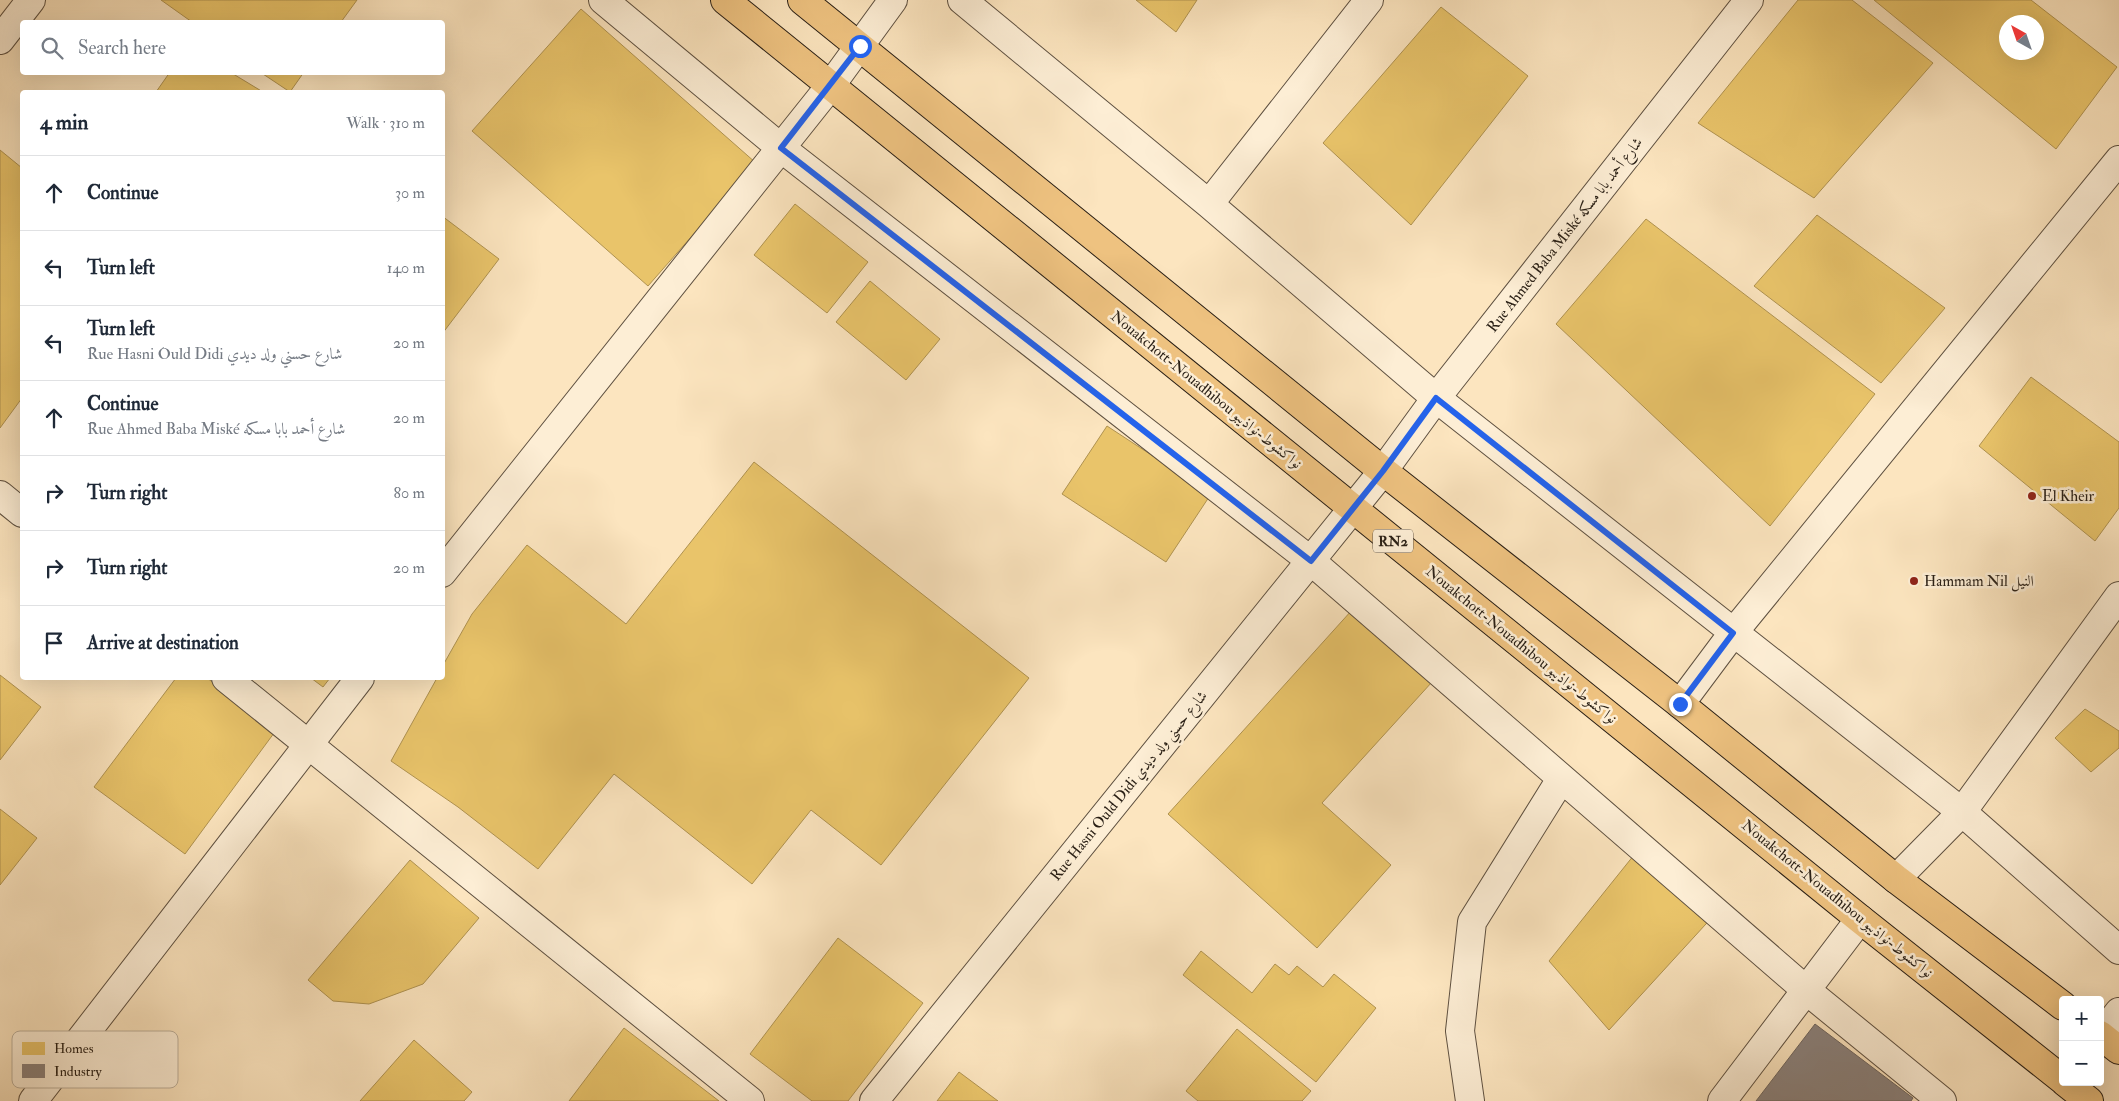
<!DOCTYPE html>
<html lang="en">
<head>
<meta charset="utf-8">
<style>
  body { margin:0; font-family:"IM FELL Double Pica",Amiri,serif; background:#f2f2f3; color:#1f2937 }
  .controls { position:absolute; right:15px; bottom:15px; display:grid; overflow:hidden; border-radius:5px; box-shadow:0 5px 20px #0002 }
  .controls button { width:45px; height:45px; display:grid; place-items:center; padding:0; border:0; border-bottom:1px solid #e0e1e3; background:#fff; color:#1f2937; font:25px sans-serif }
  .compass { position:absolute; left:1999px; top:15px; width:45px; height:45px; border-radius:50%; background:#fff; box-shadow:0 5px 20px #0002; rotate:320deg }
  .stop { position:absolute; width:15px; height:15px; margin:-11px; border:4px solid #2563eb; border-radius:50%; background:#fff }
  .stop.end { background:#2563eb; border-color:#fff; box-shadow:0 1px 5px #0008 }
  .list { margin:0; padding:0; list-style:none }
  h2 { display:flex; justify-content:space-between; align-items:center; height:65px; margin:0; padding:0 20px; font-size:21px }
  h2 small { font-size:16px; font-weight:400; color:#747a83 }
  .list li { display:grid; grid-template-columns:32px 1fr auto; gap:15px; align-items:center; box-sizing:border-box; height:75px; padding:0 20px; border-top:1px solid #e0e1e3 }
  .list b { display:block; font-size:19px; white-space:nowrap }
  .list p { margin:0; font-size:16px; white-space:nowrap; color:#747a83 }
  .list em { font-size:16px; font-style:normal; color:#747a83 }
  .icon { flex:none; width:28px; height:28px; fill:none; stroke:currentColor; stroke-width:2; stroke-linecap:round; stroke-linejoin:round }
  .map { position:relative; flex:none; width:2119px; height:1101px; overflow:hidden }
  .search { position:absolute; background:#fff; box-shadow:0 5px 20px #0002; left:20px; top:20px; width:425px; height:55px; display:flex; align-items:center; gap:12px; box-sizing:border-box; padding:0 18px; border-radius:5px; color:#747a83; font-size:19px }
  .panel { position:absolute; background:#fff; box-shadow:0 5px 20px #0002; left:20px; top:90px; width:425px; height:590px; border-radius:5px }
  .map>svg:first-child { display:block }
  .homes { fill:#e9c46a; stroke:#af9250; fill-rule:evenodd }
  .industry { fill:#8a817c; stroke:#6d645d }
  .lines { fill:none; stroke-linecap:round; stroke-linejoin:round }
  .minor-casing { stroke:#5e5040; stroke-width:30 }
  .highway-casing { stroke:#291f15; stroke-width:30 }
  .minor { stroke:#fdeed5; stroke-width:28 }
  .highway { stroke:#eec280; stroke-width:28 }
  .route { stroke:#2563eb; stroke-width:6 }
  .poi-dot { fill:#8f2418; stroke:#fdeed5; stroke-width:2 }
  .labels { text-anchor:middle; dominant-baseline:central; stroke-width:5; stroke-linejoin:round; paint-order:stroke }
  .shield { fill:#fdeed5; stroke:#695d4f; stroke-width:1 }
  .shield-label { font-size:14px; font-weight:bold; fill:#291f15 }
  .street-label { font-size:15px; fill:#291f15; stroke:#fdeed5 }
  .poi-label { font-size:15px; fill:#291f15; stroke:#fdeed5; text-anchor:start }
  .key { fill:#fdeed5; stroke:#bdb09b; stroke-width:1 }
  .key-label { font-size:14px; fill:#291f15 }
</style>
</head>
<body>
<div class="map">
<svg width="2119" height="1101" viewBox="0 0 2119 1101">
  <rect width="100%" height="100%" fill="#fce5bf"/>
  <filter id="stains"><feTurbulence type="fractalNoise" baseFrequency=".004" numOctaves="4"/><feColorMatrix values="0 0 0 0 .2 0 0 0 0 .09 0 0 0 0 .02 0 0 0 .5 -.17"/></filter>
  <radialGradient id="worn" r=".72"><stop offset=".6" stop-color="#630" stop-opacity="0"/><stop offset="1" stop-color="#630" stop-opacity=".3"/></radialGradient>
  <path class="homes" d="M161,0H357L341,22H192Z
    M1136,0H1197L1176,32Z
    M1798,0H1852L1933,63L1814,198L1698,123Z
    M1874,0H2031L2117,67L2056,149ZM2006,22H2036V52H2006Z
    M1441,7L1528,76L1411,225L1323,143Z
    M581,9L756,163L648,286L472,131Z
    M170,72H230L263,92H156Z
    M260,72H304L290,92Z
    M0,150L22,168V398L0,428Z
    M795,204L868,262L827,313L754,255Z
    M1817,215L1945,308L1881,383L1754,286Z
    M442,216L499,259L442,334Z
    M1646,219L1875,394L1770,526L1556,324Z
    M870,281L940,339L906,380L836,322Z
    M2031,377L2119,442V508L2095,541L1979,446Z
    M1107,426L1211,494L1166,562L1062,494Z
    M754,462L1029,678L881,865L811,810L752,884L614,774L538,869L458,807L391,761L437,678H442V667L472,614L527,545L626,624Z
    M1352,610L1432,682L1322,803L1391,865L1317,948L1168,814Z
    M0,675L41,707L0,760Z
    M176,678H207L277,729L185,854L94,787Z
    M311,678H330L323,687Z
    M2085,709L2119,731V748L2091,772L2055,738Z
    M0,809L37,838L0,885Z
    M1638,850L1716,913L1609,1030L1549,961Z
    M410,860L479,918L423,984L369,1004L333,1001L308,980Z
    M838,938L923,1003L848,1101H812L750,1054Z
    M1201,951L1252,993L1275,964L1289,975L1297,966L1323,987L1334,974L1376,1008L1316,1082L1183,975Z
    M624,1028L719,1101H569Z
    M1237,1029L1311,1091L1302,1101H1198L1186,1091Z
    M414,1040L472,1092L464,1101H360Z
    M959,1072L998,1101H937Z"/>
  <path class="industry" d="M1815,1024L1913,1098L1911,1101H1756Z"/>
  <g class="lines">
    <g class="minor-casing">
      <path id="minor" d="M603,0L781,148L1311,561L1806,990L1942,1101
        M962,0L1209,204L1436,398L1962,812L2119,950
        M0,40L31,0
        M1209,204L1369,0
        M0,495L22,513
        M442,573L831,85L893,0
        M226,678L750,1101
        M1680,704L1733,633L2119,160
        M1896,879L1962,812L2119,596
        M2101,1035L2119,1012
        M33,1101L360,678
        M874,1101L1383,471L1436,398L1749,0
        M1470,1101L1460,1031L1472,922L1561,779
        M1722,1101L1860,919"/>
    </g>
    <g class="highway-casing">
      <path id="highway" d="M725,0L1860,919L2063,1080
        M802,0L1383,471L1680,704L1896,879L2063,1006
        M2100,1035L2119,1050
        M2065,1082L2089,1101"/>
    </g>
    <use href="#minor" class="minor"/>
    <use href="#highway" class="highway"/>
  </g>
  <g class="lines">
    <path class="route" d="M860,46L781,148L1311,561L1383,471L1436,398L1733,633L1680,704"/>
  </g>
  <g class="poi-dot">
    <circle cx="2032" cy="496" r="5"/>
    <circle cx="1914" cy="581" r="5"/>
  </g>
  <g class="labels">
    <rect class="shield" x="1373" y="529.5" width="40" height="23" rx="4"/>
    <g class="shield-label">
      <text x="1393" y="541">RN2</text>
    </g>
    <g class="street-label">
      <text transform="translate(1565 235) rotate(-52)">Rue Ahmed Baba Miské شارع أحمد بابا مسكه</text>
      <text transform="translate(1206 390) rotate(39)">Nouakchott-Nouadhibou نواكشوط-نواذيبو</text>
      <text transform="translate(1521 645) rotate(39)">Nouakchott-Nouadhibou نواكشوط-نواذيبو</text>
      <text transform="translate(1129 786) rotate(-51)">Rue Hasni Ould Didi شارع حسني ولد ديدي</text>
      <text transform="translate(1837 899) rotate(39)">Nouakchott-Nouadhibou نواكشوط-نواذيبو</text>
    </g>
    <g class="poi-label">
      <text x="2042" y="496">El Kheir</text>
      <text x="1924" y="581">Hammam Nil النيل</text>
    </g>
  </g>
  <rect x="12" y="1031" width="166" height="57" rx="8" class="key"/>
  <rect x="22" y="1042" width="23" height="13" fill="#e9c46a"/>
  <rect x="22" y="1064" width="23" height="14" fill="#8a817c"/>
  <g class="key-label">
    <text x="54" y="1053">Homes</text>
    <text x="54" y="1076">Industry</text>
  </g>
  <rect width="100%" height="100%" filter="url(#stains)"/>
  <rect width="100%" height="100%" fill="url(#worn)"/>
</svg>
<div class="controls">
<button>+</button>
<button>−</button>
</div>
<svg class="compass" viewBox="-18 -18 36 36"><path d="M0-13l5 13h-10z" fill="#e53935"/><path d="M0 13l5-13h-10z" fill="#747a83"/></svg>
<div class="stop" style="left:860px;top:46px"></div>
<div class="stop end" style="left:1680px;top:704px"></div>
<div class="search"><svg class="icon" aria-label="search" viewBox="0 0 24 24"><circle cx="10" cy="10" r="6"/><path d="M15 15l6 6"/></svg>Search here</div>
<section class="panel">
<h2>4 min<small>Walk · 310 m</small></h2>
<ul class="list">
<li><svg class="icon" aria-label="ahead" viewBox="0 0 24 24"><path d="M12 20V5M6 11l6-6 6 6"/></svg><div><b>Continue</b></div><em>30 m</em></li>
<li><svg class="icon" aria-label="left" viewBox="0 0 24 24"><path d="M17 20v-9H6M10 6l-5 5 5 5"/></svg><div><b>Turn left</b></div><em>140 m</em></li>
<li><svg class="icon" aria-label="left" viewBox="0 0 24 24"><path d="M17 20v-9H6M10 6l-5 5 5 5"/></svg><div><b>Turn left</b><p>Rue Hasni Ould Didi شارع حسني ولد ديدي</p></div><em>20 m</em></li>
<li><svg class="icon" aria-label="ahead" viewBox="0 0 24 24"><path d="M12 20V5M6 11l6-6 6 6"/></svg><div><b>Continue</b><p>Rue Ahmed Baba Miské شارع أحمد بابا مسكه</p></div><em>20 m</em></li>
<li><svg class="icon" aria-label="right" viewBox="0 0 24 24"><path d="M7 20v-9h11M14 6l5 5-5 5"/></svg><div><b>Turn right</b></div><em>80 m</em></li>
<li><svg class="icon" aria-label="right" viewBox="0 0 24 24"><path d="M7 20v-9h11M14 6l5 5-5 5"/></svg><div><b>Turn right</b></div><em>20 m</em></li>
<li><svg class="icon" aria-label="arrive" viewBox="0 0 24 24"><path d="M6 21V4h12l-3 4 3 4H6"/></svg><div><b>Arrive at destination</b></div></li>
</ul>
</section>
</div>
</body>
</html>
